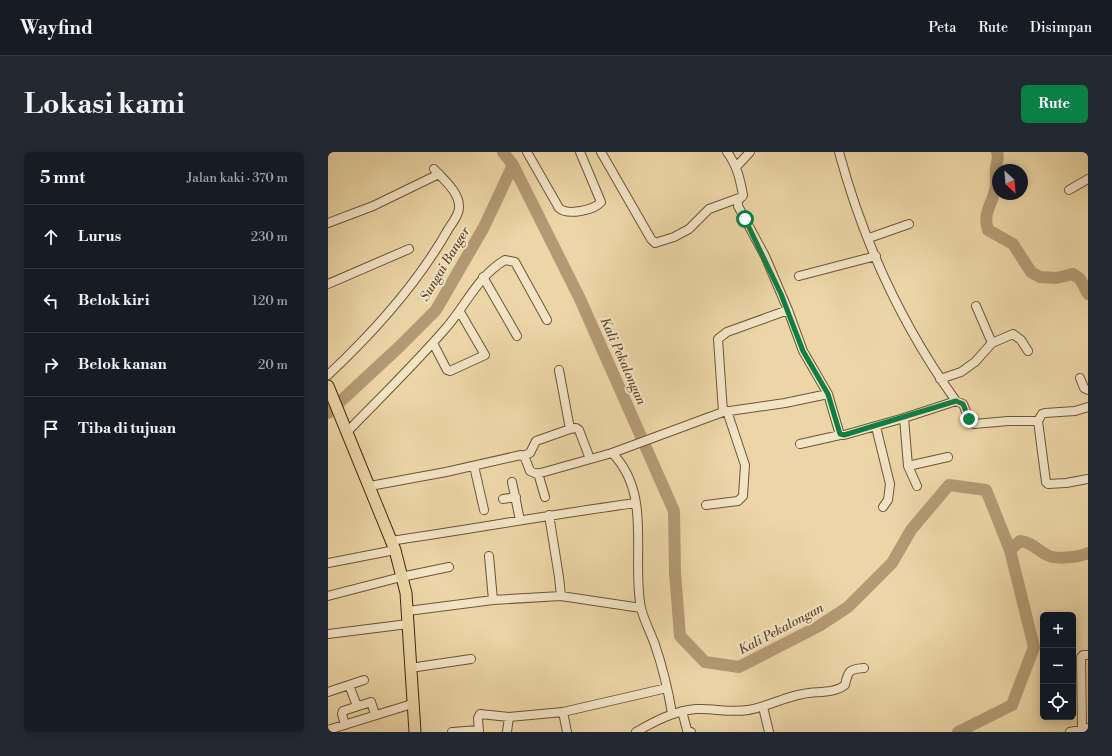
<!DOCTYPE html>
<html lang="id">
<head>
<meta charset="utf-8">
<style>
  body { margin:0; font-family:"Libre Bodoni",serif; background:#242831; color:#f1f3f6 }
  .controls { position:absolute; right:12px; bottom:12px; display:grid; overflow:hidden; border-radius:6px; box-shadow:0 2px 10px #0003 }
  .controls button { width:36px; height:36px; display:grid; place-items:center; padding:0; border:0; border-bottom:1px solid #363941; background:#171b24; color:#f1f3f6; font:20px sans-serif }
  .compass { position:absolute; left:664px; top:12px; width:36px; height:36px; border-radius:50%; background:#171b24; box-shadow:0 2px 10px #0003; rotate:154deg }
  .stop { position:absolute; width:12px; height:12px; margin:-9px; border:3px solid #0b8043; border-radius:50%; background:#fff }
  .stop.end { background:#0b8043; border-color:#fff; box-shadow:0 1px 4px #0008 }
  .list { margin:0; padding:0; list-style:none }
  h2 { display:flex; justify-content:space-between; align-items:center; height:52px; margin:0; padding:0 16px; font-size:17px }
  h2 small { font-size:13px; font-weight:400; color:#9ea1a6 }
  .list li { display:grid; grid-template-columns:26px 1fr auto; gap:12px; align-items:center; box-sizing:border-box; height:64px; padding:0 16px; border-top:1px solid #363941 }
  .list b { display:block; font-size:15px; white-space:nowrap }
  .list em { font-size:13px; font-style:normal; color:#9ea1a6 }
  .icon { flex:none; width:22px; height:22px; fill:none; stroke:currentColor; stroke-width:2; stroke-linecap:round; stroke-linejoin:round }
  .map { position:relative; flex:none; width:760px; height:580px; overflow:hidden; border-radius:6px }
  header { display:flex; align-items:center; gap:24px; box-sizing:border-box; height:56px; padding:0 20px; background:#171b24; border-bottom:1px solid #363941 }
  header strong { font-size:19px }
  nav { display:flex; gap:22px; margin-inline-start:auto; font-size:14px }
  .intro { display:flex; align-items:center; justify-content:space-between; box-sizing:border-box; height:96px; padding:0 24px }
  h1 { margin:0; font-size:28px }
  .button { padding:10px 18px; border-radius:6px; background:#0b8043; color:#fff; font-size:14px; font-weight:700 }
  main { display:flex; gap:24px; padding:0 24px }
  aside { flex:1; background:#171b24; border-radius:6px; box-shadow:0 2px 10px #0003 }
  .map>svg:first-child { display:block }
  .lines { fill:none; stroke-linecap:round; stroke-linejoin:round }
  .river { stroke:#b39a74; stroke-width:12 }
  .minor-casing { stroke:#6f5337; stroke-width:10 }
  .major-casing { stroke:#452712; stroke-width:13 }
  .minor { stroke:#f3e4c6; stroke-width:8 }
  .major { stroke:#ecd6a7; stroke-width:11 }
  .route { stroke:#0b8043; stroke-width:5 }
  .labels { text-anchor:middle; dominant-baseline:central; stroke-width:4; stroke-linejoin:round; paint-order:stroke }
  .water-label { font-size:13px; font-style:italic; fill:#60442a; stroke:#f3e4c6 }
</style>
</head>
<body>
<header>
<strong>Wayfind</strong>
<nav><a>Peta</a><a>Rute</a><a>Disimpan</a></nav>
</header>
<div class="intro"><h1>Lokasi kami</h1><a class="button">Rute</a></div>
<main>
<aside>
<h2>5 mnt<small>Jalan kaki · 370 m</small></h2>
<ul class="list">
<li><svg class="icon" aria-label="ahead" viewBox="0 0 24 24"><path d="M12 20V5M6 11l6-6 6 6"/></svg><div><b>Lurus</b></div><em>230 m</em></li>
<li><svg class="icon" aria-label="left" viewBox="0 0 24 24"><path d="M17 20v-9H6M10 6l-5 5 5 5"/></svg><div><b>Belok kiri</b></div><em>120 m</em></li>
<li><svg class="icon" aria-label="right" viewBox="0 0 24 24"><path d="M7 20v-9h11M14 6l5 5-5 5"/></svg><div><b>Belok kanan</b></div><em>20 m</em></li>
<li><svg class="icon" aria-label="arrive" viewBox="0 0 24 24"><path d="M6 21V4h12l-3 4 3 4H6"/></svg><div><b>Tiba di tujuan</b></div></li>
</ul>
</aside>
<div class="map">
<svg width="760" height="580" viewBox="0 0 760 580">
  <rect width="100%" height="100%" fill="#ecd6a7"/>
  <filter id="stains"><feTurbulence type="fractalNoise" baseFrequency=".005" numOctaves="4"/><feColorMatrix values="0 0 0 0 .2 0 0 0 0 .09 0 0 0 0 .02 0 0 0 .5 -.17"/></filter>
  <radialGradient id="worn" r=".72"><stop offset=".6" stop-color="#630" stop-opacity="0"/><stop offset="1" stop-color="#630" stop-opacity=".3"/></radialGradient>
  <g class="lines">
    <path class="river" d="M175,0L185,13L252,147L346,359L347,421L352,484L377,510L411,515L491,474L520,455L564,411L583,378L621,333L658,338L682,398L706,495L684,553L630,580
      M669,0C671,6 669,9 668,15C667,21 669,28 668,34C665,52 654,60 660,78L685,92L703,120L712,125L728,126L745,122L752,127L760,142
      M0,261L71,195L108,158L156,75L185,13
      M682,398L692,389C705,391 708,397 719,403C727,408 752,405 760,401"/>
    <g class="minor-casing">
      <path id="minor" d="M199,0L231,56C240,64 266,58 273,50L252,0
        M273,0L323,87L327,91L346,85L361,77L381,57L414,45
        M511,0C535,89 575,175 628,249
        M408,15L422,0
        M741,38L760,27
        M0,71L45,54L111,22
        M541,86L581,72
        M471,124L548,104
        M155,125L189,184
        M0,132L81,97
        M648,154L664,191
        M105,191L119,218L122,219L157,203L132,160
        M231,218L242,277L248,276L251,278L262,307
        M0,223C46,180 90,131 121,76C125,70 132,61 131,54C131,40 115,27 106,17
        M752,226L756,236L760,238
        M612,227L633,220L647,210L664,191L685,182L693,188L700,199
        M500,242L512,283
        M395,260L457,251L500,242L475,199L460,158
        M710,269L714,262L717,261L747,259L760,255
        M548,275L562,332L560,348L555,355
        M19,280C52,246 87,212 118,176C138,153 150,124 177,108L187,110L219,168
        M472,292L512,283H516L576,266
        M284,301C325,342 303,406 313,456C316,469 323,481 327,493C335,516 340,538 344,561
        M195,304L202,301L208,289L242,277
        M146,314L156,358
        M580,314L620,305
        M210,321L217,345
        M184,330L192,368
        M42,334L118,320L193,303L197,306L202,319L209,322L284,301L395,260L390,187L399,180L460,158L437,104L410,54V49L415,43C412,27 409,13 399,0
        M589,334L580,314L576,266L628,249L635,252L642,269L646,272L680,269H710L718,330L720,332L738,331L760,327
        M175,347L188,345
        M378,353L410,349L415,344L417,313L399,259
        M221,363L231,425L233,444
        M62,389C145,377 226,362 308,351
        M161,404L165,448
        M0,411L67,398
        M0,444L73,425L121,415
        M80,459L165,448L233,444L313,456
        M0,482L80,472
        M82,516L143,507
        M21,533L36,528
        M0,540L21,533L29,554
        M435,555L441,580
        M354,559L359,578L363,580
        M235,560L339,536
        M17,573L14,562L15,559L43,550L47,562
        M754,577L753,505L755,503H760
        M0,578L84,552
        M124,580L151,578
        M151,580L150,566L152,562L181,565L235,560L239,580
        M179,580L181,565
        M308,580C327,569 346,559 368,557C385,556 401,561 420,558C439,555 456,545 475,542C488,539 506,542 517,533C520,519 521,517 536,516
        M742,580L760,576"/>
    </g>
    <g class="major-casing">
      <path id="major" d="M0,234L67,398L78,441L87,580"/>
    </g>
    <use href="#minor" class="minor"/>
    <use href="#major" class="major"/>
  </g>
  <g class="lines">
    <path class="route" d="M417,67L453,142L475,199L500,242L512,282L516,283L628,249L635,252L641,267"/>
  </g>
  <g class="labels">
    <g class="water-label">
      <text transform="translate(117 112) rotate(-59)">Sungai Banger</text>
      <text transform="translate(295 209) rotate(66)">Kali Pekalongan</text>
      <text transform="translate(453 477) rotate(-28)">Kali Pekalongan</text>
    </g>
  </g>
  <rect width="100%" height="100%" filter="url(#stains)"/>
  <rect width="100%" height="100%" fill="url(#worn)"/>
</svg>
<div class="controls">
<button>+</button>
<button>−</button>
<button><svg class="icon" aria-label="locate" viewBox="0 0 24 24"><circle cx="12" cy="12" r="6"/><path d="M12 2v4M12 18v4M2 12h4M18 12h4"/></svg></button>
</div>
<svg class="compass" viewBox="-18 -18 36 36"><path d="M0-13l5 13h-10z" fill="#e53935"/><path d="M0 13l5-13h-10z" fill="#9ea1a6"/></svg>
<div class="stop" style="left:417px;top:67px"></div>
<div class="stop end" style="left:641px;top:267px"></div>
</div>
</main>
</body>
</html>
